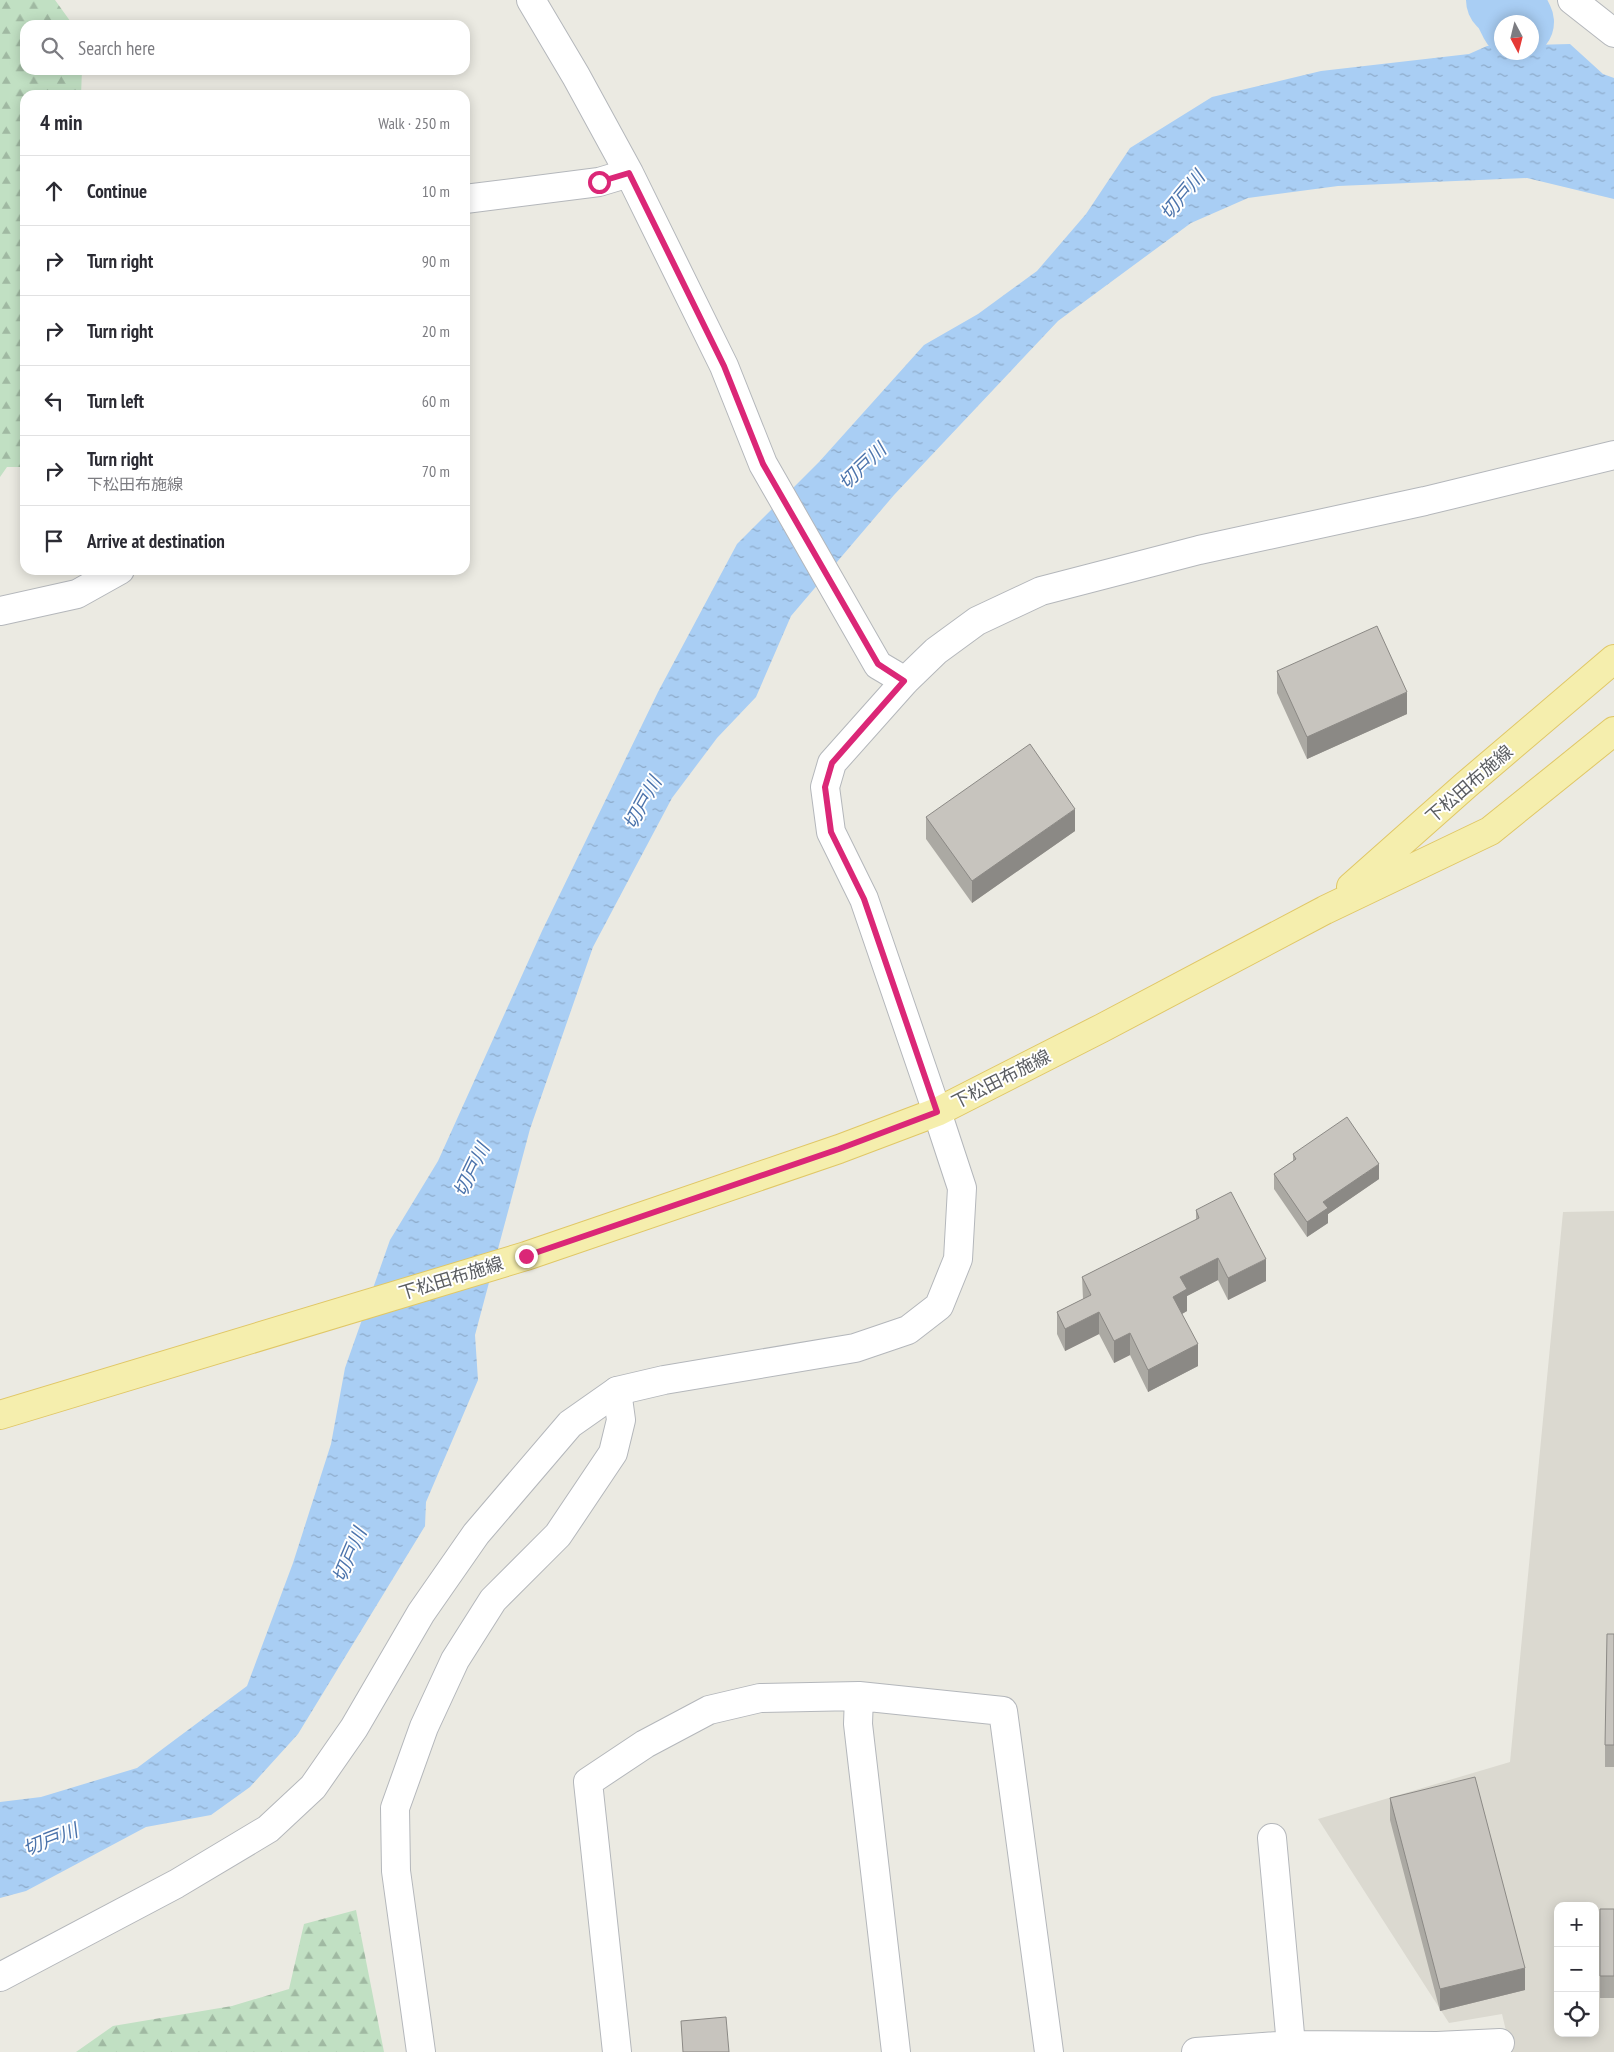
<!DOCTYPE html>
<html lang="en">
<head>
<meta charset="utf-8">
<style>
  body { margin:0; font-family:"PT Sans Narrow","Noto Sans JP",sans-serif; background:#f2f2f3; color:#2b2b33 }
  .controls { position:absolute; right:15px; bottom:15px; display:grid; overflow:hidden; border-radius:10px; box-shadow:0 2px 12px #0003 }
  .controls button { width:45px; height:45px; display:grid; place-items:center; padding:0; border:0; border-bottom:1px solid #e1e1e2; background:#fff; color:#2b2b33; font:25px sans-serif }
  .compass { position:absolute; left:1494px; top:15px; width:45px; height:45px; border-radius:50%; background:#fff; box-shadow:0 2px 12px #0003; rotate:173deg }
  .stop { position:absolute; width:15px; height:15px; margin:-11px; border:4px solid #db2777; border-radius:50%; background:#fff }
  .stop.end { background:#db2777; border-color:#fff; box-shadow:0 1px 5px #0008 }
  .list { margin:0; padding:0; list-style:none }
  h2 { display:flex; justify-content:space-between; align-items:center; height:65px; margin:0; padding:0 20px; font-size:21px }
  h2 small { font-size:16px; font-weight:400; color:#7c7c81 }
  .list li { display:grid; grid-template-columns:32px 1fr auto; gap:15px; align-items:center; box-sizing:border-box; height:70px; padding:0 20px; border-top:1px solid #e1e1e2 }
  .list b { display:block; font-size:19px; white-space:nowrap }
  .list p { margin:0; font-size:16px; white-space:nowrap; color:#7c7c81 }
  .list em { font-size:16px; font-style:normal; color:#7c7c81 }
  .icon { flex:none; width:28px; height:28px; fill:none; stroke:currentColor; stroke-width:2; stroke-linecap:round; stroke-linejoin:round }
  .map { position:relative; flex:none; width:1614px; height:2052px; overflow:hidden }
  .search { position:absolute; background:#fff; box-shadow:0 2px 12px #0003; left:20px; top:20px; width:450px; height:55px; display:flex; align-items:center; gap:12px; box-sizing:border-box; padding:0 18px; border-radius:15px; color:#7c7c81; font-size:19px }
  .panel { position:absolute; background:#fff; box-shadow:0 2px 12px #0003; left:20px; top:90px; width:450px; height:485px; border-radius:15px }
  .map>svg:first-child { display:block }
  .education { fill:#dbd9d0; fill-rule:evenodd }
  .forest { fill:url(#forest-firs) }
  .water { fill:url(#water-ripples) }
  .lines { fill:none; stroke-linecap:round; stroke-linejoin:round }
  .river { stroke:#a9cef4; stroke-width:74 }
  .minor-casing { stroke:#b4b7bb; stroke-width:30 }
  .tertiary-casing { stroke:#b4b7bb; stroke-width:30 }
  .primary-casing { stroke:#e0c766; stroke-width:30 }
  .minor { stroke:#fff; stroke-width:28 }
  .tertiary { stroke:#fff; stroke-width:28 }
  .primary { stroke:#f5eead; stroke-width:28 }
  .wall { fill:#aba9a3 }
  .shaded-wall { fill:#8b8985 }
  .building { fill:#c7c4be; stroke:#8b8985 }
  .route { stroke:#db2777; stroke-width:6 }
  .labels { text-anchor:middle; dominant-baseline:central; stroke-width:4; stroke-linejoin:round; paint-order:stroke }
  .street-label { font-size:18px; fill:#5a5d61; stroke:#fff }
  .water-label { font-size:19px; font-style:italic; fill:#4c74ac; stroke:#fff }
</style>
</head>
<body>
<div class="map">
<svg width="1614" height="2052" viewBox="0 0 1614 2052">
  <defs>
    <pattern id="forest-firs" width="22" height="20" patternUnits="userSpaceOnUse" patternTransform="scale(1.25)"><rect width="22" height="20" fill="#c1e0c3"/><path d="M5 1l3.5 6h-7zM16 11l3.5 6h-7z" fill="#a0b9a2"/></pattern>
    <pattern id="water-ripples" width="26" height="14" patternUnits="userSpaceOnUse" patternTransform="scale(1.25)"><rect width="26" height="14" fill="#a9cef4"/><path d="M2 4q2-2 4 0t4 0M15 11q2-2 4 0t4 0" fill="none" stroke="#8daac9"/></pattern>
  </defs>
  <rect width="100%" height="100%" fill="#ebeae2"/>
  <path class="education" d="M1614,1211V2052H1511L1502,2014L1449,2023L1318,1819L1510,1762L1563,1212ZM1558,1906H1595V2033H1558Z"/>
  <path class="forest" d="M0,0H55L73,25H25V70H82L81,95H25V467H7L0,477Z
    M356,1910L384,2052H76L113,2026L232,2006L289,1989L304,1924Z"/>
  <path class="water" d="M1570,44L1603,74L1614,78V199L1527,178L1338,186L1248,198L1191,223L1058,321L894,495L791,616L756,697L717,738L672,798L593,947L530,1129L475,1335L478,1380L426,1502L425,1526L298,1734L250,1787L211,1815L146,1827L26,1891L0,1898V1802L41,1797L137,1768L247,1686L293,1563L331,1444L345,1368L390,1240L438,1161L542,931L658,692L737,544L819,462L924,345L978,314L1037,271L1086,214L1130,148L1212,97L1321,71L1469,54L1487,46H1501L1502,52H1532V45Z"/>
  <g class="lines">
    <path class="river" d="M1503,0L1509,6L1517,22"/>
    <g class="minor-casing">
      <path id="minor" d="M531,0L576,76L629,173L724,366L763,464L878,665L905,681
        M1572,0L1614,33
        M465,199L599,182L629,173
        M0,611L77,594L120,570
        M937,1112L864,899L831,832L825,787L832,763L905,681L936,651L977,621L1041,591L1199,550L1425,501L1614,455
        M859,1696L858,1724L896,2052
        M1272,1838L1291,2045
        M421,2052L396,1871L395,1808L424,1727L455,1660L493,1600L558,1535L613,1453L621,1420L617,1391
        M617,2052L588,1782L645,1744L709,1710L760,1698L859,1696L1003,1711L1049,2052
        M1196,2052L1291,2045L1437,2046L1500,2043"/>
    </g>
    <g class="tertiary-casing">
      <path id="tertiary" d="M0,1977L176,1884L268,1829L313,1787L354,1728L421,1613L476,1534L570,1424L617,1391L664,1380L855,1348L908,1330L939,1306L958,1259L962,1188L937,1112"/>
    </g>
    <g class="primary-casing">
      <path id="primary" d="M1351,887L1466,785L1614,659
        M0,1415L526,1256L839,1149L937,1112L1102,1028L1325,910L1490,831L1614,731"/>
    </g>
    <use href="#minor" class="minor"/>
    <use href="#tertiary" class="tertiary"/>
    <use href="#primary" class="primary"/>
  </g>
  <path class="wall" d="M1277,671L1407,714L1307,759L1277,693Z
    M926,817L1075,831L972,903L926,839Z
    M1293,1154L1379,1179L1328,1214V1223L1307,1237L1274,1189V1174L1293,1161Z
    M1196,1210L1266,1281L1228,1300L1218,1280L1187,1296V1311L1182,1314L1198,1366L1148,1392L1130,1355L1114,1363L1099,1334L1065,1351L1057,1334V1312L1083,1299L1082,1277L1196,1220Z
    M1614,1634V1767H1605V1745Z
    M1390,1798L1525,1990L1440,2011L1390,1820Z
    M1600,1909H1614V1998H1600Z"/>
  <path class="shaded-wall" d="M1407,692V714L1307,759V737Z
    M1075,809V831L972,903V881Z
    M1379,1164V1179L1328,1214V1223L1307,1237V1222L1323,1202Z
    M1218,1258V1280L1187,1296V1311L1173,1319V1297L1180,1277Z
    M1266,1259V1281L1228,1300V1278Z
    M1099,1312V1334L1065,1351V1329Z
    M1130,1333V1355L1114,1363V1341Z
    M1198,1344V1366L1148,1392V1370Z
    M1525,1968V1990L1440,2011V1989Z"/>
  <path class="building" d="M1377,626L1407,692L1307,737L1277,671Z
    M1030,744L1075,809L972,881L926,817Z
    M1347,1117L1379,1164L1323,1202L1328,1208L1307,1222L1274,1174L1296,1159L1293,1154Z
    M1231,1192L1266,1259L1228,1278L1218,1258L1180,1277L1187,1289L1173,1297L1198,1344L1148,1370L1130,1333L1114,1341L1099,1312L1065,1329L1057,1312L1091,1295L1082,1277L1199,1218L1196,1210Z
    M1607,1634H1614V1745H1605Z
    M1475,1777L1525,1968L1440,1989L1390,1798Z
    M1600,1909H1614V1976H1600Z
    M726,2017L729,2052H683L681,2021Z"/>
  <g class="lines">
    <path class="route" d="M526,1256L839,1149L937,1112L864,899L831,832L825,787L832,763L904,681L878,664L763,464L724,366L629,173L599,182"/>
  </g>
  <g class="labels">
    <g class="street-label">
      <text transform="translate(1469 784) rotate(-41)">下松田布施線</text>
      <text transform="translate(1001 1079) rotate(-27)">下松田布施線</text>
      <text transform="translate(451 1278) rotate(-17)">下松田布施線</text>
    </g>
    <g class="water-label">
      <text transform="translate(1182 195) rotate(-50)">切戸川</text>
      <text transform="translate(862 466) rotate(-44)">切戸川</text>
      <text transform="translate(642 803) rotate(-61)">切戸川</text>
      <text transform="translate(471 1170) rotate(-64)">切戸川</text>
      <text transform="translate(349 1555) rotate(-67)">切戸川</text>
      <text transform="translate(50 1839) rotate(-21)">切戸川</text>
    </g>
  </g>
</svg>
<div class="controls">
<button>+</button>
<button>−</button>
<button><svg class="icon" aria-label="locate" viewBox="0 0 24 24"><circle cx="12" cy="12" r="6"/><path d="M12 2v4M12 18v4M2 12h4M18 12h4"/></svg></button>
</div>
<svg class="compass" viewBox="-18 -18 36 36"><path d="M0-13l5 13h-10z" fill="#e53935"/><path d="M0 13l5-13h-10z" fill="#7c7c81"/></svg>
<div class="stop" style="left:599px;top:182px"></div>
<div class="stop end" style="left:526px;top:1256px"></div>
<div class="search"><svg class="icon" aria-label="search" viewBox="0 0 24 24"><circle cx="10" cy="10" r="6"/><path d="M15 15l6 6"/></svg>Search here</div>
<section class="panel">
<h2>4 min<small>Walk · 250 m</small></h2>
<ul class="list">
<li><svg class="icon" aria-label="ahead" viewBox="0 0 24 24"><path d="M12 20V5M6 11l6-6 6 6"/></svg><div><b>Continue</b></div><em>10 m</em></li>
<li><svg class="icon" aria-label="right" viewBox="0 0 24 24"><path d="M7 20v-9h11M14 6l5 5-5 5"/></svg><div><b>Turn right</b></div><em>90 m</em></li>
<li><svg class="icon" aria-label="right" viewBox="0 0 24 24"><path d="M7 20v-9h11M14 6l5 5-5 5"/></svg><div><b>Turn right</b></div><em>20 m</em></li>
<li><svg class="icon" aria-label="left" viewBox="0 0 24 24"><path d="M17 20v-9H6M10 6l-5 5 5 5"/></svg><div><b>Turn left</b></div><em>60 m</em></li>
<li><svg class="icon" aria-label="right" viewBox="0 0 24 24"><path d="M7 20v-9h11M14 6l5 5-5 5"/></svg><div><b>Turn right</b><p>下松田布施線</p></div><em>70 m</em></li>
<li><svg class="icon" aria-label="arrive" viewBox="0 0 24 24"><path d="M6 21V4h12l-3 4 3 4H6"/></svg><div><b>Arrive at destination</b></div></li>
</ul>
</section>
</div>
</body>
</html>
